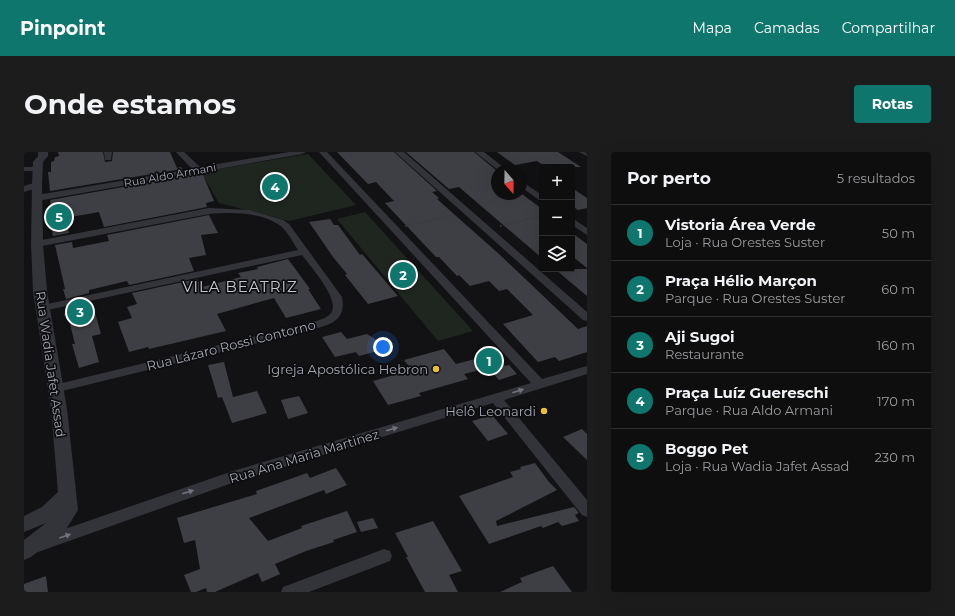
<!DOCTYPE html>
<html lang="pt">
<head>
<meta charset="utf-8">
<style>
  body { margin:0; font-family:Montserrat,sans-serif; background:#1c1c1d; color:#f1f3f6 }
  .controls { position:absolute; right:12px; top:12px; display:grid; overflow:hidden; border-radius:4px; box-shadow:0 4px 16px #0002 }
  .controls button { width:36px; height:36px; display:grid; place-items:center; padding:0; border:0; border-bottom:1px solid #2e2e2f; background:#0e0e0f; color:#f1f3f6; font:20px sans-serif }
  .compass { position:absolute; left:467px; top:12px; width:36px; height:36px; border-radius:50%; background:#0e0e0f; box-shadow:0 4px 16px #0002; rotate:160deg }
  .you { position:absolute; left:359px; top:195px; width:14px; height:14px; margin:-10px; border:3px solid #fff; border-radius:50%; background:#1a73e8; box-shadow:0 0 0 6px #1a73e833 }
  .badge { display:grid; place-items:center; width:26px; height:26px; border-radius:50%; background:#0f766e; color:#fff; font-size:13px; font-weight:700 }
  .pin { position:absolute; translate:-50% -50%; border:2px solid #fff; box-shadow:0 1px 4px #0006 }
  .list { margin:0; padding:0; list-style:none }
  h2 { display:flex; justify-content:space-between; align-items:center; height:52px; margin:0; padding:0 16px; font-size:17px }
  h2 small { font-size:13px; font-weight:400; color:#9b9c9e }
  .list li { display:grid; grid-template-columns:26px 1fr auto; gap:12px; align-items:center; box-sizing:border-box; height:56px; padding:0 16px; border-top:1px solid #2e2e2f }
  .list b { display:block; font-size:15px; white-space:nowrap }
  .list p { margin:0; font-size:13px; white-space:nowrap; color:#9b9c9e }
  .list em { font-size:13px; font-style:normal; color:#9b9c9e }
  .icon { flex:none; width:22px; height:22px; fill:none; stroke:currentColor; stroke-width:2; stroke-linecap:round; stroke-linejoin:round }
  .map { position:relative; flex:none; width:563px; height:440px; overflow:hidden; border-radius:4px }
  header { display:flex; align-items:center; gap:24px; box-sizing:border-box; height:56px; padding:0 20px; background:#0f766e; color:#fff }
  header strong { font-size:19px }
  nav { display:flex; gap:22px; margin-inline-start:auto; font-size:14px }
  .intro { display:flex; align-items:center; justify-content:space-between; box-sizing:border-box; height:96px; padding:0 24px }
  h1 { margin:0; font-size:28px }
  .button { padding:10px 18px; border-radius:4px; background:#0f766e; color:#fff; font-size:14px; font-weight:700 }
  main { display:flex; gap:24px; padding:0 24px }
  aside { flex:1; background:#0e0e0f; border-radius:4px; box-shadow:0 4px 16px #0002 }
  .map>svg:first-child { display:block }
  .green { fill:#1f2620 }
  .building { fill:#3e3f44 }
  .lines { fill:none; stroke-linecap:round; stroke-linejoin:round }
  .path { stroke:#393a3f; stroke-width:2; stroke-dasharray:1.5 2; stroke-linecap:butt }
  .minor { fill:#333439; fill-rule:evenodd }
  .tertiary { fill:#333439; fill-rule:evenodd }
  .oneway { fill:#71737d }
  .poi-dot { fill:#ebbf33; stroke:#0d0d0f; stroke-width:1.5 }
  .labels { text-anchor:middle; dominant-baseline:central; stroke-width:3.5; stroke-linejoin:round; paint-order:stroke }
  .far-street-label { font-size:11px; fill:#a4a7b4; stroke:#0d0d0f }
  .street-label { font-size:13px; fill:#a4a7b4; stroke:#0d0d0f }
  .poi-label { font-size:13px; fill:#a4a7b4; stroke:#0d0d0f; text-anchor:end }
  .quarter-label { font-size:15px; letter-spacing:1px; fill:#c5c7d0; stroke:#0d0d0f }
</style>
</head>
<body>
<header>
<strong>Pinpoint</strong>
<nav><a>Mapa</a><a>Camadas</a><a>Compartilhar</a></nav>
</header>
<div class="intro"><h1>Onde estamos</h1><a class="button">Rotas</a></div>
<main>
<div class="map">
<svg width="563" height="440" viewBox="0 0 563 440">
  <rect width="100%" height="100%" fill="#121214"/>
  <path class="green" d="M284,2L332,53L265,69L195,51L177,20Z
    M341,60L449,179L414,189L313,67Z"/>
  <path class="building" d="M34,0H79L81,10L88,9L89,0H146L153,16L157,15L158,17L26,39L24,20H27V10L30,9L31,5L35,4Z
    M313,0H370L413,39L408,40L415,46L413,47L476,103L554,177L563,174V200L535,209L531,205L514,210L479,172L509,163L483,137L475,139L465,129L446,134L435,123L433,124L415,105H412L361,51L370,49L352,30L344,32Z
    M382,0H450L473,19V42H498L518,57V106L435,35L425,37Z
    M473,0H534L557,15H522L513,9L491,13Z
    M179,23L190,49L182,51L183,55L80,75L75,60L41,66L45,81L29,84L27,75L26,64H29L26,48L161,24Z
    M548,36L563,46V56L554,58L548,54Z
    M185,63L194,81L177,83L182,103L165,106L170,119L105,133L103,129L65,138V141L42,147L39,137H41L31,93L48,90L49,96L85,89L83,83Z
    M306,67L310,73H314L336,103L338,102L374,144L344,152L321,123L323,122L309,105L285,70Z
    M548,81L563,92V116L548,104Z
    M264,107L286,137H284L297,157L262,166L250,146L193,162L202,179L125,197L124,195L105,200L94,170L108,166L103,155L113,152L108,141L173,127L178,135L217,125L214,121L234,117L233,115Z
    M531,117H563V144L545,129Z
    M68,150L77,182L68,184L75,210L55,216L48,192H51L46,172L40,163L43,155Z
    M317,180L323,187L343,182L365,196L335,204L332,200L311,205L298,185Z
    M420,197L432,212L470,202L481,214L485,213L493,222L475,228L464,216L440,222L444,227L395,241L397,244L364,253L349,229L388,218L380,208Z
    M200,210L209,245L233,239L243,261L208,271L198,245L194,246L184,213Z
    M275,244L284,261L264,267L257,248Z
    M468,263L484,282L464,289L448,269Z
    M558,277L563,282V308L539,285Z
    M511,311L525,330L533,338L472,369L473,374L550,355L555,361L551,363L555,369L538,374L534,370L519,376L517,374L465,392L435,344L489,325L486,320L497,317L496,315Z
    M312,316L323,333L302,342L300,338L225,366L244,389L278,376L277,374L323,359L333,380L309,388L310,390L282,399L251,412L256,422L238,430L234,421L191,440H183L182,436L172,440H167L160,423L176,417L171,388L160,391L153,366L233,342L232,339L283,321L286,326Z
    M349,366L354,376L337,380L333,370Z
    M409,369L438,419L425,423L434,440H401L382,405H384L371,381Z
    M529,414L548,440H476L498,430L496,426Z
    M22,424L24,440H0V432Z"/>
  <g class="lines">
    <path class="path" d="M381,74L431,63
      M476,74L518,64"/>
    <path class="minor" d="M80,0H88L87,8H81Z
      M152,0H160L176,15L265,0H282L278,2L13,49L9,46L13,43L168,17Z
      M295,0H303L518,227L563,214V222L480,248L563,348V365L558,363L469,251L211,330L14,400L9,398L6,393L9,388L209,319L507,231Z
      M371,0H380L563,160V169L559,168Z
      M451,0H460L483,18H474Z
      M555,0H563V4Z
      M0,15H14L18,17L14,19H0Z
      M497,29L518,43V50L497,35Z
      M13,30L17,33L16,35L0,40V34Z
      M185,56L225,58L259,68L265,72L318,145C323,171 303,173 283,179L30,241L26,240L24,237L26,234L30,233L282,172C290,169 302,168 307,161C317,148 286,114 278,103L19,159L14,156L19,153L274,98C269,90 264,81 258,75C240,60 207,60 185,62L13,95L8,92L13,89Z
      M548,66L563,76V83L548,73Z
      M360,397L366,399L368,404L366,409L285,440H257L259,435Z"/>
    <path class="tertiary" d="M14,0H24V4L19,10L18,33L19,92L23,139L43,257L54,358L41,379L7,405L0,408V388L22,371L0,380V364L18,355L34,340L27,257L9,139L7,92L8,33L9,10L14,4Z"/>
  </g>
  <defs><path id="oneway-solid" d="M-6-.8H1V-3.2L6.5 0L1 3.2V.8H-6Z"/></defs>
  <g class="oneway">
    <use href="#oneway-solid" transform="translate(494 239) rotate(-18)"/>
    <use href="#oneway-solid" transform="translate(368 277) rotate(-16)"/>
    <use href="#oneway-solid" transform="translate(164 340) rotate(-18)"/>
    <use href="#oneway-solid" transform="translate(41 384) rotate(-19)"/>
  </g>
  <g class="poi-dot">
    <circle cx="412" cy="217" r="4"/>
    <circle cx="520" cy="259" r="4"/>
  </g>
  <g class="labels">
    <g class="far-street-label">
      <text transform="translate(146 23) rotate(-10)">Rua Aldo Armani</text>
    </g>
    <g class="street-label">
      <text transform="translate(207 193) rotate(-14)">Rua Lázaro Rossi Contorno</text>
      <text transform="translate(27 212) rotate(82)">Rua Wadia Jafet Assad</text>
      <text transform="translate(280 304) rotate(-17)">Rua Ana Maria Martinez</text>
    </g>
    <g class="poi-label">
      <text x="404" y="217">Igreja Apostólica Hebron</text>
      <text x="512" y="259">Helô Leonardi</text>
    </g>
    <g class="quarter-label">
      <text x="216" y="134">VILA BEATRIZ</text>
    </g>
  </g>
</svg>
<div class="controls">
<button>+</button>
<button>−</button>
<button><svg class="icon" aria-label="layers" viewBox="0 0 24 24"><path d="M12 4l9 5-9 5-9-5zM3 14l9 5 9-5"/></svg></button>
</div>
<svg class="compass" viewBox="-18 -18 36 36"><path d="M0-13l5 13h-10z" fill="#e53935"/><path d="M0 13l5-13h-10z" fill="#9b9c9e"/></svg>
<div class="you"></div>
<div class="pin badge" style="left:465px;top:209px">1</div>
<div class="pin badge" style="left:379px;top:123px">2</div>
<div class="pin badge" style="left:56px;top:160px">3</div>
<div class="pin badge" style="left:251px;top:35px">4</div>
<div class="pin badge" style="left:35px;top:65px">5</div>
</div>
<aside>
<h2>Por perto<small>5 resultados</small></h2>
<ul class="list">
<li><span class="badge">1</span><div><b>Vistoria Área Verde</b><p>Loja · Rua Orestes Suster</p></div><em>50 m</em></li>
<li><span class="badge">2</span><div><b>Praça Hélio Marçon</b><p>Parque · Rua Orestes Suster</p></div><em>60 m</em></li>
<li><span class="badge">3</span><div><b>Aji Sugoi</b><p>Restaurante</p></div><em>160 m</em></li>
<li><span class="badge">4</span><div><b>Praça Luíz Guereschi</b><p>Parque · Rua Aldo Armani</p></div><em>170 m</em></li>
<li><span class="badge">5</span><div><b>Boggo Pet</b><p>Loja · Rua Wadia Jafet Assad</p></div><em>230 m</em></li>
</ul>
</aside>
</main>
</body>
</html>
